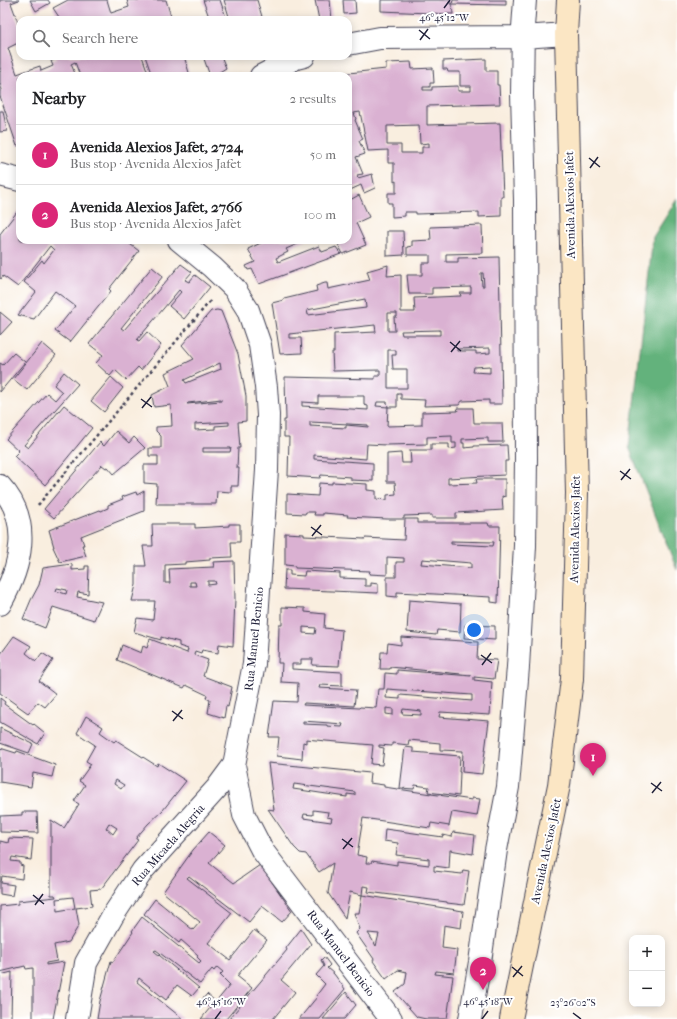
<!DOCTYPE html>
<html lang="en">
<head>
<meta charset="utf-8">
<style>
  body { margin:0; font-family:"IM FELL French Canon",serif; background:#f2f2f2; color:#202124 }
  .controls { position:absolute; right:12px; bottom:12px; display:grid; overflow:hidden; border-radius:8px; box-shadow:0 2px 10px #0003 }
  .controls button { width:36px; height:36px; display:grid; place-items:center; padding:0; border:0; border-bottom:1px solid #e0e0e0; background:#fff; color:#202124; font:20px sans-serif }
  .you { position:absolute; left:474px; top:630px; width:14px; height:14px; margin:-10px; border:3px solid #fff; border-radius:50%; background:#1a73e8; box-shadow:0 0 0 6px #1a73e833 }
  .badge { display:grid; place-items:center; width:26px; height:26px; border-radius:50%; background:#db2777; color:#fff; font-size:13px; font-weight:700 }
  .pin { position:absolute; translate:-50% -33px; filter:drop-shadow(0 1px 2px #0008) }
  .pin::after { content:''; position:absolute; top:21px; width:14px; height:12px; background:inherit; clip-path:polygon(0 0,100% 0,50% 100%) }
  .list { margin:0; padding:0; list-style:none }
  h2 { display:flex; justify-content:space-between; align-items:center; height:52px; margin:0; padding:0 16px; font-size:17px }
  h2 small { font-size:13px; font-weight:400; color:#757577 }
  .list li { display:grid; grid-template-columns:26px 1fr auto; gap:12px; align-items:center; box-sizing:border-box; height:60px; padding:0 16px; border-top:1px solid #e0e0e0 }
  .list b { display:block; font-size:15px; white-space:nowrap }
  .list p { margin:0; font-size:13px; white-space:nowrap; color:#757577 }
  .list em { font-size:13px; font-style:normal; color:#757577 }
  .icon { flex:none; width:22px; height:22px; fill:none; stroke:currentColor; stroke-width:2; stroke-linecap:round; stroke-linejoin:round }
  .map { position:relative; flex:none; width:677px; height:1019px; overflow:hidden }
  .search { position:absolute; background:#fff; box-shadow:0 2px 10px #0003; left:16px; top:16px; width:336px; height:44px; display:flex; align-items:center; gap:10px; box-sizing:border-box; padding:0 14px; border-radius:12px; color:#757577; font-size:15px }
  .panel { position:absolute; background:#fff; box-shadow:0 2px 10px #0003; left:16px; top:72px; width:336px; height:172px; border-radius:12px }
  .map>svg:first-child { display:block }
  .forest { fill:#64b27c; stroke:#436a5c }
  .building { fill:#dab1d2; fill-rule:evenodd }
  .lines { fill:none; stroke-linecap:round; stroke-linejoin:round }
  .street-casing { stroke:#424154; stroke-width:24 }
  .secondary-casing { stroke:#424154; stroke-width:24 }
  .path { stroke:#424154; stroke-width:2.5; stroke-dasharray:3 3; stroke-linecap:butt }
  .street { stroke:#fff; stroke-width:22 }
  .secondary { stroke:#fbe6c4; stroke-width:22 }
  .ticks { fill:none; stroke:#22223b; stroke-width:1.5 }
  .labels { text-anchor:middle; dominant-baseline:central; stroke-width:4; stroke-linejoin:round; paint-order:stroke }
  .street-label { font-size:12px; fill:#22223b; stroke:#fff }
  .ticks-label { font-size:10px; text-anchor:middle; fill:#22223b; stroke:#fff; stroke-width:4; stroke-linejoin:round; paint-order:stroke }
</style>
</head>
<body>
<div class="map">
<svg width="677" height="1019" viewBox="0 0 677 1019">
  <rect width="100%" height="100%" fill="#fff"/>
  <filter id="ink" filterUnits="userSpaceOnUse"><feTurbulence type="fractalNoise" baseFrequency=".025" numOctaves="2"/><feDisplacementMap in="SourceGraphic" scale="8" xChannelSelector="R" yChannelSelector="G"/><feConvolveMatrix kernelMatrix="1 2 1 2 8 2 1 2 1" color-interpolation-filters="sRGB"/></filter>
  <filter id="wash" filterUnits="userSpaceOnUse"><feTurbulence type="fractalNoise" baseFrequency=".012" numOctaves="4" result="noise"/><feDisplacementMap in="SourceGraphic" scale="16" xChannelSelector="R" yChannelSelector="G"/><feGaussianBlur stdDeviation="0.9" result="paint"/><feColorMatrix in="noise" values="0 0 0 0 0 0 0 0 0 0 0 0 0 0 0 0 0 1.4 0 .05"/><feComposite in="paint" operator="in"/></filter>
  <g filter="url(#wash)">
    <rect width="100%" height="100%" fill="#f9eedf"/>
    <path class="forest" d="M677,199V570L629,447L653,237Z"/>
    <g id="blocks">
      <path class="building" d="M0,0H19L11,3L20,28V42L8,48L17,74L40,66L41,71L53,66L51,61L56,59L55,56H142L149,76H80L75,62L71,64L76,76H20V145L17,146L0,96V91L2,90L0,83V72L1,71L0,67Z
        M30,0H48L50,3L36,11Z
        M68,0H107L111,13L129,7L127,0H166L172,20H61L53,8Z
        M203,0H220L227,20H210Z
        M224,0H257L263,20H230Z
        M315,0H330L332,20H319Z
        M343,0H355L356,13L344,14Z
        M381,0H450V4H452L453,14L381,11Z
        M453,0H506V5L452,4Z
        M145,56H184L190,76H152Z
        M203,56H221L226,68L213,76H210Z
        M486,59V71H497V85H499L500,104L427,106V125L500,123L503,197H501V216L479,217V212L416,214V212H405V216L392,217V203H388V193H396V181L394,182V163H388V150L368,151L360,112L354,113L356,119L355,120L363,139L359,141L365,154L356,157L363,174L357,175L358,178L372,174L375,188L364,193L361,185L348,191V76L330,75L386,69V63L411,62L412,69L433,68L434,83H430V87H423V90H432V87L458,86V91H471V86H460V72H448L447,69H443V61ZM419,125L420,144L429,143V147H422V153H401V145H387V126Z
        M0,111H3L7,131L0,132Z
        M359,195L369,217L356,223L366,245L343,254L336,240H348V201Z
        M20,208V240H127L126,241L139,251L109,289L111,291L70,342L55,331L75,306L55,291L34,319L18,315L36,292L24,282L42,260L44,263L54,250L50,246L18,287L3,276L1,279L0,278V234Z
        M482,225L483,253L446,254V262H458V258L499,257L502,404H489V400L462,401L459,405L424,406L425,400L401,399V394H397V407H388L387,402H377L376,406L388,407L387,426L422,425V412L458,411L457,408H473L474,423H502L503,442H488V438L462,439V443H464V448L474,447V446L507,445L508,461H505V475L448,478V484L477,483L476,479H505V497L502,496L503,510L456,513V518H432V515L404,516V519H387L347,517L348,515L323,513V515H314L315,512H306L305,514L287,513V494L318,496L319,483L332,484V482L367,484V490L376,491V499L387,500V495L396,494L395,482H387V454L401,453L402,463H411L410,450H431V444H449V449L456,448V443H452V436L427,437V444L387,445L367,444L366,459L314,455V459L373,463V481L351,480V477L321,475L320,478L288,476L289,437H284V420H286L285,377L375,379V376H380V370L333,371L332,352H334V334L376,332L375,325L289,334V338H301L302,353L280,354L272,303L284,300V299L317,291L316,286L325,283H327L328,289L370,280L367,271L388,265L387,276L401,275V312H415L414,298L461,296L460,293H471V287L432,288V294H409L407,275H422V263H430V255H407V247L412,246V241L431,240L430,227ZM481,273H483L484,286H482ZM365,299L366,308L308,315L307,310ZM388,313H397V317H394L395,331H388ZM440,330V335H402L401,331ZM490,348V353L476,354V351H457V349ZM388,350H396V355H392L393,369H407V388H388ZM490,366V373L473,372L474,367ZM318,396H364V405L368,406V410L302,406V402L318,403ZM310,422L368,425V427L346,425V428L310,426Z
        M387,231H403L404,255L387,256Z
        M267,240H307L286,249L288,252L276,258L278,262L319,246L322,252L336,247L341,254L259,284L252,269L248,270L246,266L255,262L248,249Z
        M181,264L192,272L185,280L189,282L195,275L210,287L184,319L169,306L181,292L179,290L137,340L139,341L147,332L161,345L141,370L138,367L126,380L115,370L110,376L96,363L103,355L89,344L152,267L163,276L121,328L124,330Z
        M217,310L221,311L238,354L246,396V421L238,422L240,448H238L237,468H239L238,486H231V492L217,491L216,504H156L157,484L144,483V465H158V456H149V448H161V436L156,431V427L172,426L171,405L154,407L152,395L170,386L165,373L194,359L182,345L211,311ZM220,363L221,369L186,383L184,380ZM221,399V401L187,404L188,403ZM229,422V425L215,426V429L195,430V424ZM203,448H231L230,452H203Z
        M0,312L12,322L0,335Z
        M42,343L56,355L27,390L13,379Z
        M14,353L25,362L0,392V363L3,365Z
        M64,372L78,384L24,445L28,448L64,405L92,428L45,485L14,456L19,451L6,439L47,393L55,400L62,392L54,385Z
        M111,377L123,388L104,412L91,401Z
        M116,431L129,443L134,437L145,448L114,474L108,467L106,468L102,465L54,518L44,509L100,442L104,446Z
        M144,491V511L81,536L84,545H82L86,556L60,562L53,547H54L49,530L100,510L101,511L108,508V505L123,499L122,497L136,492L137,495Z
        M405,519H417V523H488L489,526H500L498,603L491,602V597L397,592V597L387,596V577H396V562H404V558L387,557V575L369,574L370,571L295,568V566L285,565V533L304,534V536L365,539V538L404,540ZM451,541L494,542L493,546L451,544ZM422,559L471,563V568L421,564Z
        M152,524H195V528L229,526V524H240V542H231L232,557L210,558V560L185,562V564L165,565V583H170L169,569L214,567L213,562L234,561L235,599L233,646L219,644L218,653L202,650L201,653L195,651L194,655L208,660L203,676L232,687L228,707L226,706L224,718L208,713L210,700L206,698L207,695L186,685L184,688L117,660L122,645L141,653L143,646L147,648L150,639L187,653L188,649L179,646V642L161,637V640L134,632L137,618L153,620L155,601H132L136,585V566H146L143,546H153ZM208,581H215L216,584L208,585ZM190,582H195L196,586H190Z
        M72,564V570L85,569V566H89L88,594L78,592L77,597L102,602L94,620L53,607L45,628L23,619L31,600L39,585L43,568ZM57,588L67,590L66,594L56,591Z
        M285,570H290V575L304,576L305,571L340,573V578L365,579V586H371V583L378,584V593L284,589Z
        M409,600L461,604L460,632L437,630L436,635L407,632Z
        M282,607L305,608V612L325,614L324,628L342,630L339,666L312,665L313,659H301V664H292V669L342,672V686L320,685L319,688L356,690L354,706L304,703L303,705L359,708L360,707L376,708L378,689H384L385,673L397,674V670L471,676V675L390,667V669H380L381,652H387L388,643L401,645V637L478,642L477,659L497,660L494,679L474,677V680L492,682L490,715L440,712L439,717L489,721L482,774L462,772L463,751L440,750V743L409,740L408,745L392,743V746L379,745V747L384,748L382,765L371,764L373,745L326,741L306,739V743L303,742L302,759L277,756L279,737H269L274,701L297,702L298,683L281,682L282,663H278L279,625H282ZM303,627L316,628L315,634L303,633ZM387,689L472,695V701L400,695V699L386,698ZM386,708L393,709V715L386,714ZM403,709L421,711V715L402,714ZM303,721L343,724L342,727L327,726V725L303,724Z
        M465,625L495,626V640L464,638Z
        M14,636L31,646L26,653L36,661L42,653L53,660L39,681L56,694L45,707L38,702L28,713L0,693V655Z
        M0,698L5,702L4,704L33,725L34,724L45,733L38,744L0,722Z
        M86,716L103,727L100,732L114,742L116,740L157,766L158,763L186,781L163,810L148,824L136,838V839L138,840L101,889L90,890L92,906L76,908L79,925L69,942L54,945L57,961L46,963V965L64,962L53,1019H33V968L26,969L25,966L0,972V906L18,904V901L56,897L55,895H51V820L64,828L79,804L74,801L85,785L79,781L91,764L86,761L95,745L77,733ZM116,780L124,785L121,789L114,784ZM109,823L117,828L113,834L106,828ZM73,897L75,908L57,911L56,899Z
        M0,728L33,744L29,753L0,743Z
        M405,747L413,748V752L460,756L459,772H460L459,796L428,792L429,787L415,785L414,789L400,788Z
        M0,748L16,753L17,751L55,765L52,777L33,773L31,787L0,782Z
        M268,763L370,773L369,783L384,785V787L472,800V798L480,799L477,816L452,812L449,826L431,823L430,828L363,818L357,855L367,857L366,863H371L372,861L397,865V861L429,865V859L396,855L398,843L384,841L385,829L443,837V835L452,837L453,832L475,835L473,854L450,850L449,868L434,866V871L462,874L463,870L469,871L464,905L447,903V902L368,892L369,887L363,886L362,895L350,892L345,918L328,893L333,863L319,872L306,854L300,853L294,847L268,809L274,810ZM294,784L355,792V795L347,794V797L293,789ZM313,810L328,812L327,817L332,818L331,822L303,818L304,814L313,815Z
        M22,812H37L38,833L0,832V816L22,815Z
        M209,832L225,845L209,863L234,883L260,865L292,911L282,922L262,906L249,922L189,876L187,878L232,913L208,943L230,960L254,930L267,940L237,976L252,988L226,1019H201L210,1008L201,1001L207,994L216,1002L230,985L220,975L223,972L217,967L214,971L212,969L200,984L156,950L154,951L199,988L192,996L177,985L166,1000L139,978L137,982L183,1019H97L100,1001L111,961L113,962L133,932L132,931L142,917L199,963L201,961L197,957L198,955L181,940L179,943L144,914L155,899L193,930L200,922L163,892L193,850Z
        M9,838L33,839L31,860L12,857L11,861L20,862V865L23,866L22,879L2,876L1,883L14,885L12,896L0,894V841L8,843Z
        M362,895L463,911L461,928L444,925L442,948L457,950L454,973L436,971L435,974L453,976L447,1019H426L417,1017L395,992L405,984L407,972L398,970L386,979L373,961L374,959L356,933L360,929L354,913H359ZM368,933L379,934L376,946Z
        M301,929L311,944L281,980L295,992L273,1019H229L287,950L286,948Z
        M324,957L330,965L327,968L334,974L345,989L320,1019H299L317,997L316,996L325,984L316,975L324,966L321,960Z
        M12,972L11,1019H0V975Z
        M346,992L356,1005L344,1019H323Z"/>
    </g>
  </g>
  <g filter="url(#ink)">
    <use href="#blocks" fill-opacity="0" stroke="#424154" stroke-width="1"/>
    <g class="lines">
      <g class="street-casing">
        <path id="street" d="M348,44L380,38L523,37L566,34
          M261,76L296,58L304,56
          M0,175L20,180
          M179,240L212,267L234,288L248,310L260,345L266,387L268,415L267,470L254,664L234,765L244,815L262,850L391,1019
          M0,486C33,521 21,567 0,604
          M77,1019L86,963L112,917L143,870L217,788L234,765
          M470,1019L480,962L496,850L508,787L518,667L525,546L526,458L525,200L522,94L523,27L525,0"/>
      </g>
      <g class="secondary-casing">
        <path id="secondary" d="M511,1019L559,785L572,679L577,493L566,34L568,0"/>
      </g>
      <path class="path" d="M38,505L211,300"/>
      <use href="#street" class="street"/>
      <use href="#secondary" class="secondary"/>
    </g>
  </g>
  <path class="ticks" d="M444,8L450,0M419,30L430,39M420,40L428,29M589,158L600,167M590,168L598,157M450,342L461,351M451,352L460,341M141,399L152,407M142,408L151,397M620,471L631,479M621,480L630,469M311,527L322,535M312,536L321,525M481,655L492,663M482,665L491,653M172,711L183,719M173,721L182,710M651,783L662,791M652,793L661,782M342,839L353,847M343,849L352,838M33,895L44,904M35,905L43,894M512,967L523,976M513,977L522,966M573,1013L581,1019M215,1019L221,1011M482,1019L488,1011"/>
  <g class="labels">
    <g class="street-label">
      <text transform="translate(570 205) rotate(-91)">Avenida Alexios Jafet</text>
      <text transform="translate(575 529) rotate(-89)">Avenida Alexios Jafet</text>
      <text transform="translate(254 639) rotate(-84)">Rua Manuel Benicio</text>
      <text transform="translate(168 845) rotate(-49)">Rua Micaela Alegria</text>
      <text transform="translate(546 851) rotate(-78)">Avenida Alexios Jafet</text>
      <text transform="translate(341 953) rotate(53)">Rua Manuel Benicio</text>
    </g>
  </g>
  <g class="ticks-label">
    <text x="444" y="21">46°45'12"W</text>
    <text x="221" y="1005">46°45'16"W</text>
    <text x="488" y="1005">46°45'18"W</text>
    <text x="573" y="1006">23°26'02"S</text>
  </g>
</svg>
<div class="controls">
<button>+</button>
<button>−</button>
</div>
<div class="you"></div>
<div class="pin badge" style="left:593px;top:776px">1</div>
<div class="pin badge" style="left:483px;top:990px">2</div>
<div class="search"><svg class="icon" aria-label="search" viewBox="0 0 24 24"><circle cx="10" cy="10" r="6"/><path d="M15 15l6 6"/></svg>Search here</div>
<section class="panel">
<h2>Nearby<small>2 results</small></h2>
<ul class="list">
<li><span class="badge">1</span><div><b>Avenida Alexios Jafet, 2724</b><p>Bus stop · Avenida Alexios Jafet</p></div><em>50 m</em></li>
<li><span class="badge">2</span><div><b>Avenida Alexios Jafet, 2766</b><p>Bus stop · Avenida Alexios Jafet</p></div><em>100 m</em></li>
</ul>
</section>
</div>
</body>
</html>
